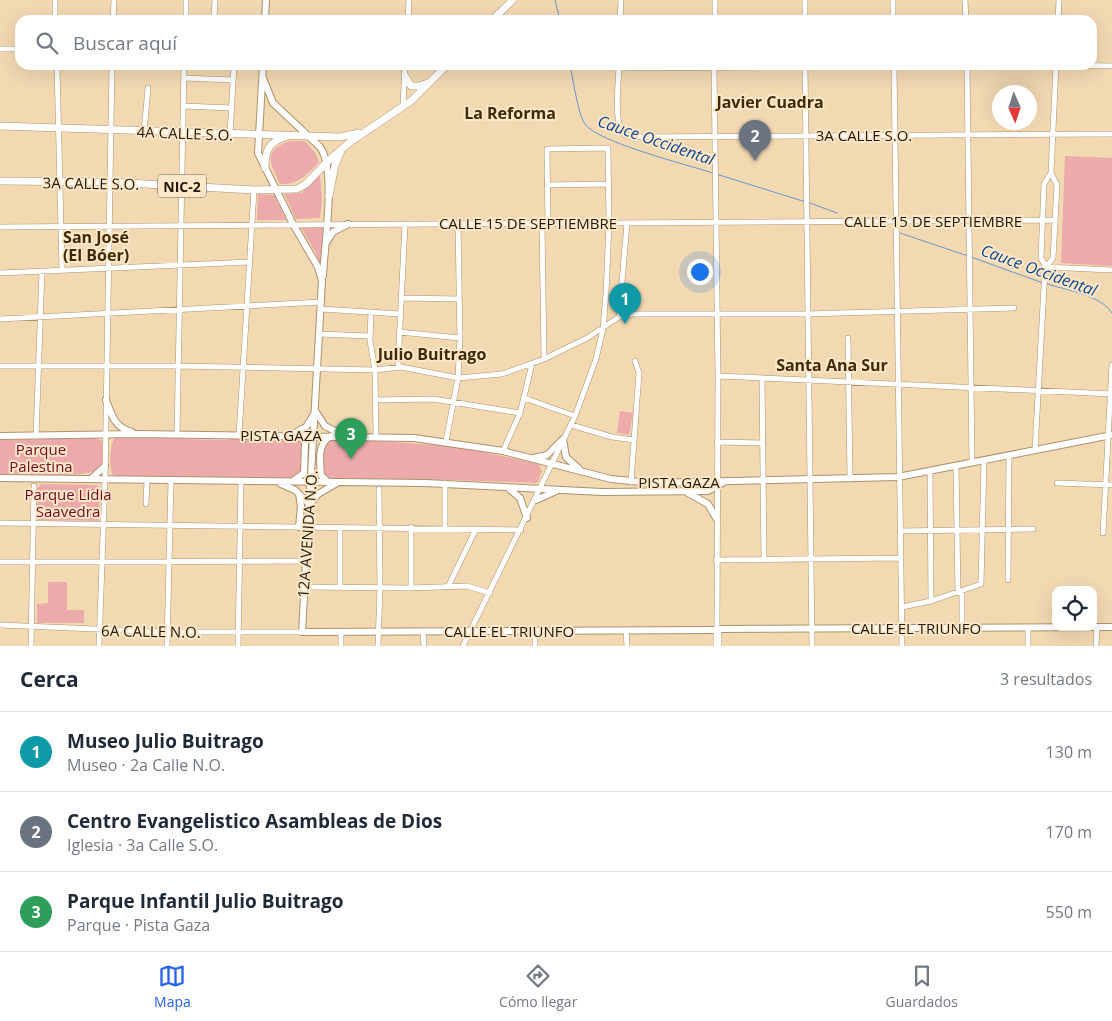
<!DOCTYPE html>
<html lang="es">
<head>
<meta charset="utf-8">
<style>
  body { margin:0; font-family:"Open Sans",sans-serif; background:#f6f6f7; color:#1f2937 }
  .controls { position:absolute; right:15px; bottom:15px; display:grid; overflow:hidden; border-radius:10px; box-shadow:0 5px 20px #0002 }
  .controls button { width:45px; height:45px; display:grid; place-items:center; padding:0; border:0; border-bottom:1px solid #e0e1e3; background:#fff; color:#1f2937; font:25px sans-serif }
  .compass { position:absolute; left:992px; top:85px; width:45px; height:45px; border-radius:50%; background:#fff; box-shadow:0 5px 20px #0002; rotate:177deg }
  .you { position:absolute; left:699px; top:271px; width:18px; height:18px; margin:-12px; border:4px solid #fff; border-radius:50%; background:#1a73e8; box-shadow:0 0 0 8px #1a73e833 }
  .badge { display:grid; place-items:center; width:32px; height:32px; border-radius:50%; background:#2563eb; color:#fff; font-size:16px; font-weight:700 }
  .pin { position:absolute; translate:-50% -41px; filter:drop-shadow(0 1px 2px #0008) }
  .pin::after { content:''; position:absolute; top:26px; width:18px; height:15px; background:inherit; clip-path:polygon(0 0,100% 0,50% 100%) }
  .list { margin:0; padding:0; list-style:none }
  h2 { display:flex; justify-content:space-between; align-items:center; height:65px; margin:0; padding:0 20px; font-size:21px }
  h2 small { font-size:16px; font-weight:400; color:#747a83 }
  .list li { display:grid; grid-template-columns:32px 1fr auto; gap:15px; align-items:center; box-sizing:border-box; height:80px; padding:0 20px; border-top:1px solid #e0e1e3 }
  .list b { display:block; font-size:19px; white-space:nowrap }
  .list p { margin:0; font-size:16px; white-space:nowrap; color:#747a83 }
  .list em { font-size:16px; font-style:normal; color:#747a83 }
  .icon { flex:none; width:28px; height:28px; fill:none; stroke:currentColor; stroke-width:2; stroke-linecap:round; stroke-linejoin:round }
  .map { position:relative; flex:none; width:1112px; height:646px; overflow:hidden }
  .search { position:absolute; background:#fff; box-shadow:0 5px 20px #0002; left:15px; right:15px; top:15px; height:55px; display:flex; align-items:center; gap:12px; box-sizing:border-box; padding:0 18px; border-radius:15px; color:#747a83; font-size:19px }
  .sheet { height:305px; background:#fff }
  nav { display:flex; justify-content:space-around; align-items:center; box-sizing:border-box; height:70px; border-top:1px solid #e0e1e3; background:#fff; font-size:14px; color:#747a83 }
  nav a { display:grid; justify-items:center; gap:2px }
  nav .on { color:#2563eb }
  .map>svg:first-child { display:block }
  .green { fill:#ecaaab }
  .lines { fill:none; stroke-linecap:round; stroke-linejoin:round }
  .stream { stroke:#6a94d2; stroke-width:1 }
  .minor-casing { stroke:#ab926d; stroke-width:6 }
  .major-casing { stroke:#ab926d; stroke-width:8 }
  .highway-casing { stroke:#ab926d; stroke-width:8 }
  .minor { stroke:#fff; stroke-width:5 }
  .major { stroke:#fff; stroke-width:6 }
  .highway { stroke:#fff; stroke-width:7 }
  .labels { text-anchor:middle; dominant-baseline:central; stroke-width:4; stroke-linejoin:round; paint-order:stroke }
  .shield { fill:#fce7c8; stroke:#635642; stroke-width:1 }
  .shield-label { font-size:14px; font-weight:bold; fill:#211809 }
  .street-label { font-size:15px; fill:#211809; stroke:#fce7c8 }
  .park-label { font-size:15px; fill:#730b20; stroke:#fce7c8 }
  .neighbourhood-label { font-size:16px; font-weight:bold; fill:#3e2a04; stroke:#fce7c8 }
  .water-label { font-size:16px; font-style:italic; fill:#0f448e; stroke:#fce7c8 }
</style>
</head>
<body>
<div class="map">
<svg width="1112" height="646" viewBox="0 0 1112 646">
  <rect width="100%" height="100%" fill="#f3d9b2"/>
  <path class="green" d="M290,141H305L316,154L319,162C306,176 299,184 280,184C270,163 262,150 290,141Z
    M1065,156L1112,158V266L1061,263Z
    M320,175L322,198L320,218L296,219L284,194L301,193Z
    M258,194L274,195L286,220H257Z
    M301,228H323L320,266L316,253Z
    M620,411L633,413L629,435L617,433Z
    M116,437C154,437 191,440 229,440L235,437L297,439L302,443L301,471L291,478L118,476L113,475C109,467 109,443 116,437Z
    M95,438L102,441V467C90,480 19,474 0,474V440Z
    M329,440L379,441L460,447L538,464L542,471L537,483L451,480L327,479L323,475V445Z
    M41,484L97,485L100,487L99,521L38,520L37,488Z
    M48,582H67V610H84V623H37V604L48,603Z"/>
  <g class="lines">
    <path class="stream" d="M555,0L560,20
      M570,65C573,78 578,115 585,124C597,142 688,165 713,173
      M716,174L806,202
      M810,203L837,213
      M900,233L968,256
      M971,257L1043,283
      M1047,284C1066,290 1101,295 1112,313"/>
    <g class="minor-casing">
      <path id="minor" d="M55,0V20
        M805,0V20
        M893,0V20
        M965,0L966,20
        M113,20L114,0
        M186,20V0
        M214,20L215,0
        M408,20L409,0
        M620,20L621,0
        M715,20V0
        M1058,20L1059,0
        M0,49H20
        M57,65L62,270
        M619,65C619,81 611,133 629,137L1112,134
        M714,65L718,376L717,627
        M805,65L812,646
        M894,65L902,646
        M967,65L972,463
        M1063,65L1112,66
        M619,68L1045,65
        M184,78L233,80
        M184,106L231,108
        M403,106L405,65
        M144,132L148,88
        M230,134L234,65
        M547,185L609,184
        M542,223L544,359
        M0,227L1055,220
        M1046,267L1041,258L1044,184L1051,173
        M1046,267L1112,270
        M0,273L250,262
        M401,298L459,299
        M321,309L400,314
        M371,312L370,341L375,370L376,436
        M619,317L627,223
        M0,319L321,302
        M399,332L460,338
        M319,334L370,336
        M848,338L850,479
        M0,366H178L375,370L401,367L458,378L502,374L544,359L587,338L619,317L632,314H806L1014,308
        M398,366L405,224
        M718,376L1112,394
        M762,378L764,560
        M524,398L575,416
        M375,400L433,399L520,413
        M571,425L612,437L634,440
        M177,434L184,65
        M239,435L254,190
        M36,436L42,271
        M446,441L458,378L460,338L458,223
        M717,442L763,443
        M1035,450L1044,287L1046,267L1053,258L1057,185L1051,173L1056,65
        M503,451L520,413L532,364
        M956,466L958,593
        M930,471L931,601
        M631,482L639,373L635,361
        M1057,483L1112,485
        M146,504L147,480
        M0,523L521,530
        M445,528V483
        M900,531L1033,529
        M1103,533L1112,365
        M716,560L900,558
        M0,562L306,561
        M1008,580L1009,455
        M449,585L476,529
        M304,587L411,588L467,586L490,593
        M340,588V527
        M411,588V527
        M962,591V628
        M902,607L931,601L981,584L984,460
        M0,625L167,632H302
        M626,630L627,646
        M535,631V646
        M716,631V646
        M719,631V646
        M423,632L424,646
        M341,633V646
        M31,646L34,486
        M99,646L105,480L112,65
        M167,646L171,480
        M238,646L241,482
        M378,646L380,588L379,489
        M463,646L575,416L596,359L603,329L606,294L609,223L608,148L547,149L548,223
        M1028,646V628
        M1096,646L1097,627"/>
    </g>
    <g class="major-casing">
      <path id="major" d="M265,20L266,0
        M263,65L258,153L293,224L318,267L322,281L302,632L715,630
        M263,78L273,103L320,147C337,170 324,247 323,276
        M326,243L333,232L348,224
        M106,400C112,416 115,428 132,432
        M316,412L325,426L339,433
        M293,434L306,427L314,414
        M0,436L138,434L414,438L503,451L611,479L652,483L898,477L1112,435
        M563,439L566,457L579,469
        M533,458L547,455L563,439
        M0,478L425,483L602,492L708,491L726,481
        M91,479L105,466
        M293,481L304,473L305,443L303,439L297,437
        M328,482L321,475C320,460 317,444 331,436
        M281,484L295,490L310,505
        M507,487L520,498L527,518
        M688,493L708,504L716,518
        M299,494L301,506L299,527
        M536,500L556,491
        M310,504L318,494L337,483
        M720,629L1112,627"/>
    </g>
    <g class="highway-casing">
      <path id="highway" d="M492,20L513,0
        M405,76L411,86H419L428,83
        M0,126L340,137L359,133
        M265,168C265,152 268,142 285,137
        M0,181L110,182L254,190L297,189L306,184L326,163L350,142L411,101L447,65
        M329,196L335,165L341,151"/>
    </g>
    <use href="#minor" class="minor"/>
    <use href="#major" class="major"/>
    <use href="#highway" class="highway"/>
  </g>
  <g class="labels">
    <rect class="shield" x="158" y="174.5" width="48" height="23" rx="4"/>
    <g class="shield-label">
      <text x="182" y="186">NIC-2</text>
    </g>
    <g class="street-label">
      <text transform="translate(185 133) rotate(2)">4A CALLE S.O.</text>
      <text x="864" y="135">3A CALLE S.O.</text>
      <text transform="translate(91 183) rotate(1)">3A CALLE S.O.</text>
      <text x="933" y="221">CALLE 15 DE SEPTIEMBRE</text>
      <text x="528" y="223">CALLE 15 DE SEPTIEMBRE</text>
      <text x="281" y="435">PISTA GAZA</text>
      <text x="679" y="482">PISTA GAZA</text>
      <text transform="translate(307 534) rotate(-86)">12A AVENIDA N.O.</text>
      <text x="916" y="628">CALLE EL TRIUNFO</text>
      <text transform="translate(151 631) rotate(1)">6A CALLE N.O.</text>
      <text x="509" y="631">CALLE EL TRIUNFO</text>
    </g>
    <g class="park-label">
      <text x="41" y="449">Parque<tspan x="41" dy="17">Palestina</tspan></text>
      <text x="68" y="494">Parque Lidia<tspan x="68" dy="17">Saavedra</tspan></text>
    </g>
    <g class="neighbourhood-label">
      <text x="770" y="102">Javier Cuadra</text>
      <text x="510" y="113">La Reforma</text>
      <text x="96" y="237">San José<tspan x="96" dy="18">(El Bóer)</tspan></text>
      <text x="432" y="354">Julio Buitrago</text>
      <text x="832" y="365">Santa Ana Sur</text>
    </g>
    <g class="water-label">
      <text transform="translate(656 140) rotate(19)">Cauce Occidental</text>
      <text transform="translate(1039 270) rotate(20)">Cauce Occidental</text>
    </g>
  </g>
</svg>
<div class="controls">
<button><svg class="icon" aria-label="locate" viewBox="0 0 24 24"><circle cx="12" cy="12" r="6"/><path d="M12 2v4M12 18v4M2 12h4M18 12h4"/></svg></button>
</div>
<svg class="compass" viewBox="-18 -18 36 36"><path d="M0-13l5 13h-10z" fill="#e53935"/><path d="M0 13l5-13h-10z" fill="#747a83"/></svg>
<div class="you"></div>
<div class="pin badge" style="left:625px;top:324px;background:#0f9aa8">1</div>
<div class="pin badge" style="left:755px;top:161px;background:#6b7280">2</div>
<div class="pin badge" style="left:351px;top:459px;background:#2e9e5b">3</div>
<div class="search"><svg class="icon" aria-label="search" viewBox="0 0 24 24"><circle cx="10" cy="10" r="6"/><path d="M15 15l6 6"/></svg>Buscar aquí</div>
</div>
<section class="sheet">
<h2>Cerca<small>3 resultados</small></h2>
<ul class="list">
<li><span class="badge" style="background:#0f9aa8">1</span><div><b>Museo Julio Buitrago</b><p>Museo · 2a Calle N.O.</p></div><em>130 m</em></li>
<li><span class="badge" style="background:#6b7280">2</span><div><b>Centro Evangelistico Asambleas de Dios</b><p>Iglesia · 3a Calle S.O.</p></div><em>170 m</em></li>
<li><span class="badge" style="background:#2e9e5b">3</span><div><b>Parque Infantil Julio Buitrago</b><p>Parque · Pista Gaza</p></div><em>550 m</em></li>
</ul>
</section>
<nav>
<a class="on"><svg class="icon" aria-label="map" viewBox="0 0 24 24"><path d="M3 6l6-2 6 2 6-2v14l-6 2-6-2-6 2zM9 4v14M15 6v14"/></svg>Mapa</a>
<a><svg class="icon" aria-label="directions" viewBox="0 0 24 24"><path d="M12 3l9 9-9 9-9-9zM9 14v-3h6M13 9l2 2-2 2"/></svg>Cómo llegar</a>
<a><svg class="icon" aria-label="saved" viewBox="0 0 24 24"><path d="M7 4h10v16l-5-4-5 4z"/></svg>Guardados</a>
</nav>
</body>
</html>
